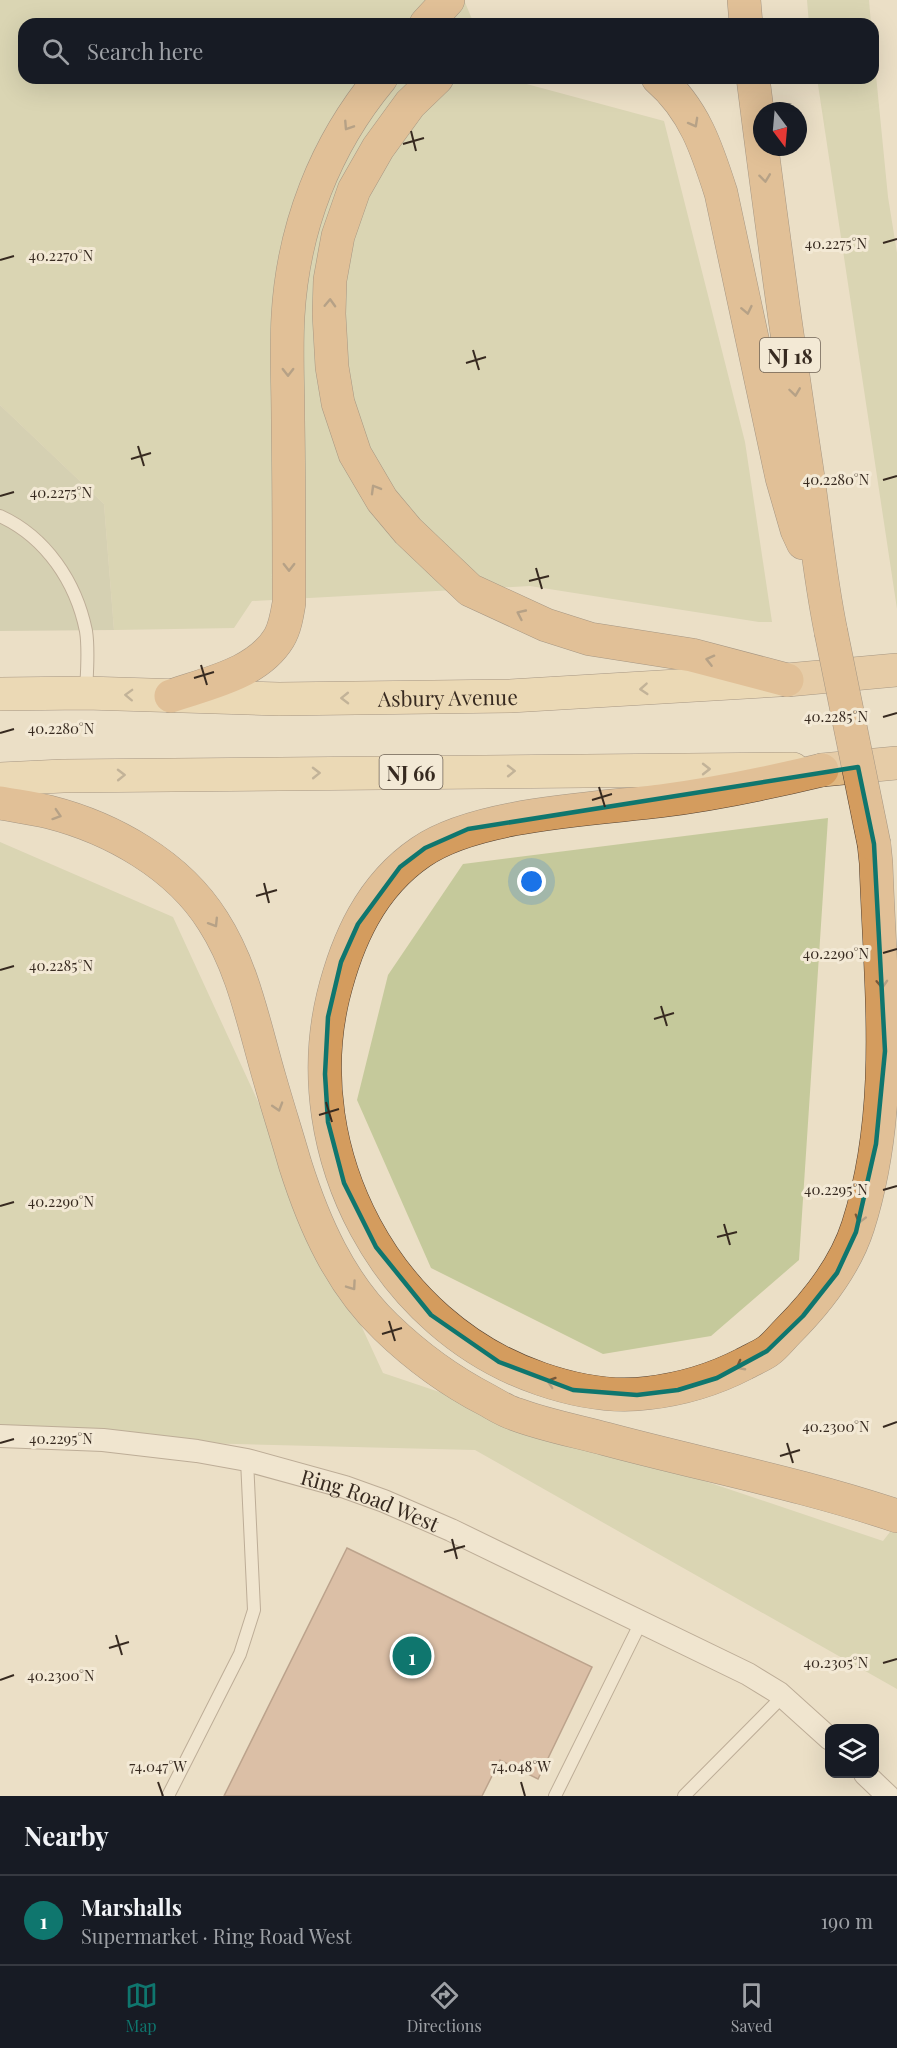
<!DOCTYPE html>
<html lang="en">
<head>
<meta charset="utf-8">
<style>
  body { margin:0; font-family:"Playfair Display",serif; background:#20242c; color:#f1f3f6 }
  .controls { position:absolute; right:18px; bottom:18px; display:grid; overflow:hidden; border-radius:12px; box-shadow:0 6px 24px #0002 }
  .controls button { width:54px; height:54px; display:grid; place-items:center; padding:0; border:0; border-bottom:2px solid #363941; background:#171b24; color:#f1f3f6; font:30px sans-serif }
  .compass { position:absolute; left:753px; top:102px; width:54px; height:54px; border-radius:50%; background:#171b24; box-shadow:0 6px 24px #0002; rotate:164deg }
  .you { position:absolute; left:532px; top:882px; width:21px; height:21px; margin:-15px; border:4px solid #fff; border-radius:50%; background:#1a73e8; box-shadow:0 0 0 9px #1a73e833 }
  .badge { display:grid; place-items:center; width:39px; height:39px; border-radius:50%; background:#0f766e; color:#fff; font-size:20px; font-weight:700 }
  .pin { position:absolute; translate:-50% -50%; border:3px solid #fff; box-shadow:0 2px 6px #0006 }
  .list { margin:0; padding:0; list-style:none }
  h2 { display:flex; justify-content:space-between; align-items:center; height:78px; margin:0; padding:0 24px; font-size:26px }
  h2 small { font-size:20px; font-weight:400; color:#9ea1a6 }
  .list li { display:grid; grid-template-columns:39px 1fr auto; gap:18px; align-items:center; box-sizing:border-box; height:90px; padding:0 24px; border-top:2px solid #363941 }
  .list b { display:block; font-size:22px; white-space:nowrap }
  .list p { margin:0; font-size:20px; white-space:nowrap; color:#9ea1a6 }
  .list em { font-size:20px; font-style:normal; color:#9ea1a6 }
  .icon { flex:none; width:33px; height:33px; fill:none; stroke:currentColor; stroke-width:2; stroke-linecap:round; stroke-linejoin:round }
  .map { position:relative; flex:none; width:897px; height:1796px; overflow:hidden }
  .search { position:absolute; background:#171b24; box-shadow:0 6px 24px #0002; left:18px; right:18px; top:18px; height:66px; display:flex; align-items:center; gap:15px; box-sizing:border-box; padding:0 21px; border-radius:18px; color:#9ea1a6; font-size:22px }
  .sheet { height:168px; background:#171b24 }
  nav { display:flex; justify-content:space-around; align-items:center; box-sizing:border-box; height:84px; border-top:2px solid #363941; background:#171b24; font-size:16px; color:#9ea1a6 }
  nav a { display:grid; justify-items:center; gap:3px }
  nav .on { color:#0f766e }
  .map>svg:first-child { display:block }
  .green { fill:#c5c99b }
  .cemetery { fill:#bbbe99 }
  .building { fill:#c79a7f; stroke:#835b45; stroke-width:1.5 }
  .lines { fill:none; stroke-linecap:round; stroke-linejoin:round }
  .service-casing { stroke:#85715d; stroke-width:14 }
  .minor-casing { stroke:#85715d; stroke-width:24 }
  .primary-casing { stroke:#534031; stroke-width:34 }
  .trunk-casing { stroke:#534031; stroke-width:34 }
  .motorway-casing { stroke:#534031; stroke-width:34 }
  .service { stroke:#f6edd9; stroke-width:12 }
  .minor { stroke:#f6edd9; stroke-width:22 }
  .primary { stroke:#ebd2a1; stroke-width:33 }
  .trunk { stroke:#e0b780; stroke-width:33 }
  .motorway { stroke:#d49c5e; stroke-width:33 }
  .motorway-bridge-casing { stroke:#534031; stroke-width:34; stroke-linecap:butt }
  .motorway-bridge { stroke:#d49c5e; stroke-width:33 }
  .oneway { stroke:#765839 }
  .oneway2 { stroke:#917e60 }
  .marked { fill:none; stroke:#0f766e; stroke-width:4.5; stroke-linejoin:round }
  .ticks { fill:none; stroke:#372a20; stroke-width:2 }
  .labels { text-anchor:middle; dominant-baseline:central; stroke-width:6; stroke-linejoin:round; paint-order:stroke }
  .shield { fill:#f3e9d5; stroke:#6f6356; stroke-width:1.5 }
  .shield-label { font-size:20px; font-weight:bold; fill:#372a20 }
  .street-label { font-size:21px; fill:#372a20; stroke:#f3e9d5 }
  .ticks-label { font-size:15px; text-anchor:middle; fill:#372a20; stroke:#f3e9d5; stroke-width:6; stroke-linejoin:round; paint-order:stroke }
</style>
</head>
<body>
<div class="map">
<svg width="897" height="1796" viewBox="0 0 897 1796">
  <rect width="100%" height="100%" fill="#ebdfc6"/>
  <path class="green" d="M0,0H464L474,24H24V78H504L664,121L745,442L772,622H759L530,586L252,601L234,628L114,630L104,504L0,405Z
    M807,0H869L871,24H809Z
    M873,45L888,197L897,253V609L817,78H873Z
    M828,818L799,1260L711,1336L603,1354L431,1268L357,1100L388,975L463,864Z
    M0,842L173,917L383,1373L883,1541L897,1523V1689L475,1450L0,1438Z"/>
  <path class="cemetery" d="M0,405L104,504L114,630L0,631Z"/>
  <path class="building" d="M347,1548L592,1667L538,1779L500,1760L482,1796H224Z"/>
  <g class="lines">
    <g class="service-casing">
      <path id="service" d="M0,516C46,537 76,582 86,631C89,650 87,671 86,691
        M168,1796L240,1654L254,1610L247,1460
        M555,1796L641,1622
        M684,1796L783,1696"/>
    </g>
    <g class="minor-casing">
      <g id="minor">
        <path id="s1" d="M0,1436L103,1440L197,1451L247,1460L345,1487L384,1501L451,1530L748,1674L779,1693L830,1739"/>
        <path d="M865,1774L888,1796"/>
      </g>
    </g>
    <g class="primary-casing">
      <g id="primary">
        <path id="s2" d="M0,694L86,693L279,699L510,696L779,680"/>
        <path d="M0,779L63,776L793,769"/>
      </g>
    </g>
    <g class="trunk-casing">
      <path id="trunk" d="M787,680L897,670
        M822,770L897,763"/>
    </g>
    <g class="motorway-casing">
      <path id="motorway" d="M744,0L746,24
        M426,24L448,0
        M437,78L410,104L378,148L354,190L338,236L330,280L329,314L332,367L338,403L355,454L382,500L408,531L470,590L546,625L590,639L692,655L787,680
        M658,78C694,109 707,149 721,193L782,478L797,530L803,543
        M753,78C769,205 786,331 805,457C814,515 819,574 831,632
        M171,696C208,683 257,674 279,638C285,628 287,615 289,603C289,542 289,481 288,420C288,386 286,350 288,316C293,228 325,145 381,78
        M822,770C768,783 715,794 660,801C593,809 476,814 421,852C371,886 347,940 333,997C296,1153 387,1327 541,1379C576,1391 611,1398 648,1393C683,1389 713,1380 744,1364C751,1360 761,1356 768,1351C775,1346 781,1338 787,1332C817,1302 845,1267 858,1226C896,1107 880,985 876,863L874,844
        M0,803C16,806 33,808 49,812C112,828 178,865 213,921C244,969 254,1026 270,1080C278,1108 287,1136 295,1164C314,1224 340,1283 386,1327C416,1356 450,1381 487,1400C496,1405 505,1411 515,1414C544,1425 576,1431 606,1439C703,1465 802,1484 897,1516"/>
    </g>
    <use href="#service" class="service"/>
    <use href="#minor" class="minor"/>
    <use href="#primary" class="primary"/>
    <use href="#trunk" class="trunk"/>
    <use href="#motorway" class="motorway"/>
    <g class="motorway-bridge-casing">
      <path id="motorway-bridge" d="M831,632L874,844"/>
    </g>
    <use href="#motorway-bridge" class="motorway-bridge"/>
  </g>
  <defs><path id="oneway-chevron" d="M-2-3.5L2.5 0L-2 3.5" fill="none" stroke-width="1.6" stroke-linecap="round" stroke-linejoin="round" transform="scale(1.5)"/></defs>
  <g class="oneway">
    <use href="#oneway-chevron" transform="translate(694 123) rotate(61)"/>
    <use href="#oneway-chevron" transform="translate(348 126) rotate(123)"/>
    <use href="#oneway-chevron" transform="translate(765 178) rotate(83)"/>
    <use href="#oneway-chevron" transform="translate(330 303) rotate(-88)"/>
    <use href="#oneway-chevron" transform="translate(747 310) rotate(78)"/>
    <use href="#oneway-chevron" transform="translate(288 372) rotate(90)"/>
    <use href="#oneway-chevron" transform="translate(795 392) rotate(82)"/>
    <use href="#oneway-chevron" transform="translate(375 489) rotate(-120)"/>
    <use href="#oneway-chevron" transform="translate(289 567) rotate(90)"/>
    <use href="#oneway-chevron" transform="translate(521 614) rotate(-155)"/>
    <use href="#oneway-chevron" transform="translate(710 660) rotate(-166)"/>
    <use href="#oneway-chevron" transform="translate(57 815) rotate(18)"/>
    <use href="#oneway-chevron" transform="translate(214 923) rotate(58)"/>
    <use href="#oneway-chevron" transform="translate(882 984) rotate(87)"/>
    <use href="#oneway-chevron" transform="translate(278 1107) rotate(73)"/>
    <use href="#oneway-chevron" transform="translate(860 1219) rotate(106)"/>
    <use href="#oneway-chevron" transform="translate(352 1286) rotate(55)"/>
    <use href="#oneway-chevron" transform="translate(740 1366) rotate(152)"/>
    <use href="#oneway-chevron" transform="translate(551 1382) rotate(-162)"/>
  </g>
  <g class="oneway2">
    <use href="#oneway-chevron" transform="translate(644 689) rotate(176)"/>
    <use href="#oneway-chevron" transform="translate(129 695) rotate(-178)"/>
    <use href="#oneway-chevron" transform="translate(345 698) rotate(179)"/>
    <use href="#oneway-chevron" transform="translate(706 769)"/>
    <use href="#oneway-chevron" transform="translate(511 771) rotate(-1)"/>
    <use href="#oneway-chevron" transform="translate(316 773) rotate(-1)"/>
    <use href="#oneway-chevron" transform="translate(121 775) rotate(-1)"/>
  </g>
  <path d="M0 0H897V1796H0ZM858,767L874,844L885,1051L876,1144L856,1232L837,1273L803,1316L767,1351L717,1378L678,1390L637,1395L573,1390L499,1362L431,1315L376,1247L344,1183L328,1122L325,1074L328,1017L341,962L358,924L400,867L425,848L468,829Z" fill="#ebdfc6" fill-opacity=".55" fill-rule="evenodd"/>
  <path class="marked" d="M858,767L874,844L885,1051L876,1144L856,1232L837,1273L803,1316L767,1351L717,1378L678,1390L637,1395L573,1390L499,1362L431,1315L376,1247L344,1183L328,1122L325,1074L328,1017L341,962L358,924L400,867L425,848L468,829Z"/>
  <path class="ticks" d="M411,131L416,151M403,144L424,138M883,243L897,239M0,260L14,256M473,350L479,370M466,363L486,357M138,446L144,466M131,459L151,453M883,480L897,476M0,496L14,492M536,568L542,589M529,581L549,576M201,665L207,685M194,678L214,672M883,717L897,713M0,733L14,729M599,787L605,807M592,800L612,794M264,883L269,903M256,896L277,890M883,953L897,949M0,970L14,966M661,1006L667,1026M654,1019L674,1013M326,1102L332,1122M319,1115L339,1109M883,1190L897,1186M0,1206L14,1202M724,1224L730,1245M717,1237L737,1232M389,1321L395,1341M382,1334L402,1328M883,1427L897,1422M0,1443L14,1439M787,1443L793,1463M780,1456L800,1450M452,1539L457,1559M444,1552L465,1546M116,1635L122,1655M109,1648L129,1642M883,1663L897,1659M0,1680L14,1675M158,1782L163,1796M521,1782L525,1796"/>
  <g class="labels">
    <g class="shield">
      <rect x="760" y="338" width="60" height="34" rx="4.5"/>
      <rect x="379.5" y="755" width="63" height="34" rx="4.5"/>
    </g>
    <g class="shield-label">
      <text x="790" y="355">NJ 18</text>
      <text x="411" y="772">NJ 66</text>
    </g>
    <g class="street-label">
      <text stroke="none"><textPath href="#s2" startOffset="448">Asbury Avenue</textPath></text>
      <text stroke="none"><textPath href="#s1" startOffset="378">Ring Road West</textPath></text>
    </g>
  </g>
  <g class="ticks-label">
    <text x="836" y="249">40.2275°N</text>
    <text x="61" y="261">40.2270°N</text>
    <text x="836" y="485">40.2280°N</text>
    <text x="61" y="498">40.2275°N</text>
    <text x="836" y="722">40.2285°N</text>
    <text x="61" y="734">40.2280°N</text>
    <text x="836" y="959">40.2290°N</text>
    <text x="61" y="971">40.2285°N</text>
    <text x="836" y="1195">40.2295°N</text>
    <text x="61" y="1207">40.2290°N</text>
    <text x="836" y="1432">40.2300°N</text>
    <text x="61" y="1444">40.2295°N</text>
    <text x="836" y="1668">40.2305°N</text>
    <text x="61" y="1681">40.2300°N</text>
    <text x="158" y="1772">74.047°W</text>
    <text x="521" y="1772">74.048°W</text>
  </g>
</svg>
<div class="controls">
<button><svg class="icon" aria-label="layers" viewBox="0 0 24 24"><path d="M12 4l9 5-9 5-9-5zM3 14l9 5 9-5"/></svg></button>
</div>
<svg class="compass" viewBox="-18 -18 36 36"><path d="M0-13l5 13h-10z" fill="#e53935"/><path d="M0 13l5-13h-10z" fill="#9ea1a6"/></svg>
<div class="you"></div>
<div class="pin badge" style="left:412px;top:1656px">1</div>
<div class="search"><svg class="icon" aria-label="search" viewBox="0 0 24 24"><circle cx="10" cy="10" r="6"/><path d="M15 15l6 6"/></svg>Search here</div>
</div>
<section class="sheet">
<h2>Nearby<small></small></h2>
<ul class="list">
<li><span class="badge">1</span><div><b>Marshalls</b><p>Supermarket · Ring Road West</p></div><em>190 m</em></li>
</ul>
</section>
<nav>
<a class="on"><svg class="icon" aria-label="map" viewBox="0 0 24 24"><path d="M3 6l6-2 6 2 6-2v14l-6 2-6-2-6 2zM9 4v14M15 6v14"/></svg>Map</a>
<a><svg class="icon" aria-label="directions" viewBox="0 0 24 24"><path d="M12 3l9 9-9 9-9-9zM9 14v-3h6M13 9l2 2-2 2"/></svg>Directions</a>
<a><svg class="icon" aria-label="saved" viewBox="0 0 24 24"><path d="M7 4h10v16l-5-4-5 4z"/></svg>Saved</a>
</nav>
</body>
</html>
